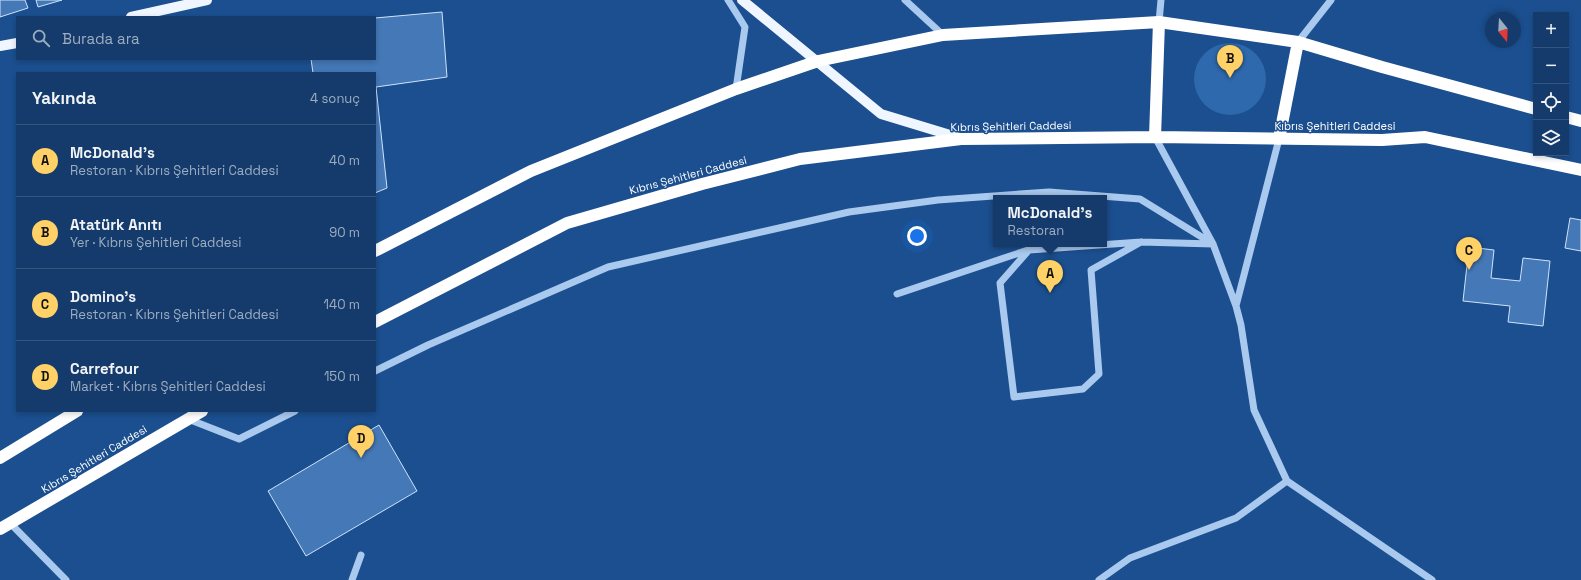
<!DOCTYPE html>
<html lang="tr">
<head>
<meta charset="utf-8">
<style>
  body { margin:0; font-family:"Space Grotesk",sans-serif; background:#1d4271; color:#f1f3f6 }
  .controls { position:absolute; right:12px; top:12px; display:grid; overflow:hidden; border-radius:0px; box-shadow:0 2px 6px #0003 }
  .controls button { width:36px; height:36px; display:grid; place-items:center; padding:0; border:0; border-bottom:1px solid #33557e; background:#143b6b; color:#f1f3f6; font:20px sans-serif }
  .compass { position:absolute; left:1485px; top:12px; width:36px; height:36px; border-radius:50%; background:#143b6b; box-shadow:0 2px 6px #0003; rotate:162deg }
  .you { position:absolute; left:917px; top:236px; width:14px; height:14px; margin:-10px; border:3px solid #fff; border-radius:50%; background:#1a73e8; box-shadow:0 0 0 6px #1a73e833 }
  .badge { display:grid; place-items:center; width:26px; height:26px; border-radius:50%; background:#ffd166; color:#111; font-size:13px; font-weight:700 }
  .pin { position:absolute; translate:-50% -33px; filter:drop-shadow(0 1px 2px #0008) }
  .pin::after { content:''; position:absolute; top:21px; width:14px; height:12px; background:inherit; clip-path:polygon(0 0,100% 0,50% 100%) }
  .popup { position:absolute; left:993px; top:195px; width:114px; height:52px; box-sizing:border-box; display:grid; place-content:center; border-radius:0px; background:#143b6b; filter:drop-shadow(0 1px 3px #0005); font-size:13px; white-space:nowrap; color:#9dadc1 }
  .popup b { font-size:15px; color:#f1f3f6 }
  .popup::after { content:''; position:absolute; left:50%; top:100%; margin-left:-8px; border:8px solid transparent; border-top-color:#143b6b }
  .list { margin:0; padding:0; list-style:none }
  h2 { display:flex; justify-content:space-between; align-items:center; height:52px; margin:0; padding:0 16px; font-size:17px }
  h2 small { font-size:13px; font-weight:400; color:#9dadc1 }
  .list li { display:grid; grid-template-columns:26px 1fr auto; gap:12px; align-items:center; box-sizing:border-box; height:72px; padding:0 16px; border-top:1px solid #33557e }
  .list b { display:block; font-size:15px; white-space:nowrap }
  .list p { margin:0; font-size:13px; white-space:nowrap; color:#9dadc1 }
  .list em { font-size:13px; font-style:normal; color:#9dadc1 }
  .icon { flex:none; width:22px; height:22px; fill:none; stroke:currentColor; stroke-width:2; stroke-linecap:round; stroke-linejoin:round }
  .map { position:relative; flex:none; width:1581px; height:580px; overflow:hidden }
  .search { position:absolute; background:#143b6b; box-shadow:0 2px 6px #0003; left:16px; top:16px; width:360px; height:44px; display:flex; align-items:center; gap:10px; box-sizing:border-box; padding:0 14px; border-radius:0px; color:#9dadc1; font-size:15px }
  .panel { position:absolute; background:#143b6b; box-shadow:0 2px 6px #0003; left:16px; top:72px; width:360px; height:340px; border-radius:0px }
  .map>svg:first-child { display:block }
  .green { fill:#2e69ad }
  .building { fill:#4478b7; stroke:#cfe3fa }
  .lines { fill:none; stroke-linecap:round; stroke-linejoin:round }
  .minor { stroke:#a9c9ee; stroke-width:7 }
  .major { stroke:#f0f6ff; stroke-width:10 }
  .highway { stroke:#fff; stroke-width:12 }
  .labels { text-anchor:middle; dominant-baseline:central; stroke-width:3; stroke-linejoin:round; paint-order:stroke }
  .street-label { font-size:11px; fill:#fff; stroke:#1b4f8f }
</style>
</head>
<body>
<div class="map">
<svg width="1581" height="580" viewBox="0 0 1581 580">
  <rect width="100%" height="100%" fill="#1b4f8f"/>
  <path class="green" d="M1194 79a36 36 0 1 1 72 0a36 36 0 1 1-72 0Z"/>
  <path class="building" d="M0,0H25L28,8L0,17Z
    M36,0H62L38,7Z
    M442,12L447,77L376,87L387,188L375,193V73H313L311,59H375V18Z
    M1570,218L1581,220V251L1565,248Z
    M1469,247L1494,250L1491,278L1520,281L1523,258L1550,261L1543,326L1508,322L1510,306L1463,301Z
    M379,425L417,491L306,556L268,491Z"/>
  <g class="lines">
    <path class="minor" d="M728,0L745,27L736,89
      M905,0L943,35
      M1159,22L1161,0
      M1298,42L1331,0
      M1155,137L1213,244L1236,306L1241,325L1254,410L1287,481L1432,580
      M1141,242L1091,270L1099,374L1083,389L1014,397L1000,283L1029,250L1141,242L1213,244
      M897,294L1028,250
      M1236,306L1279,139
      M375,371L428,345L608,267L849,212L938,200L1049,192L1140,199L1213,244
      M188,419L239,439L295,411
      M10,523L66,580
      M352,580L361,555
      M1099,580L1130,558L1236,518L1287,481"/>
    <path class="major" d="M742,0L881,114L960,138
      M131,17L207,0
      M0,46L17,43"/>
    <path class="highway" d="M1566,117L1581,121
      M1155,137L1159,22
      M1279,139L1298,42
      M375,251L531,171L736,89L818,61L943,35L1159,22L1298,42L1382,67L1536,109
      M375,322L567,223L702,184L800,159L961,139L1155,137L1382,140L1425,137L1581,170
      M0,458L77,411
      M0,529L202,411"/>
  </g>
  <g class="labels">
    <g class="street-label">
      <text transform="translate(1011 126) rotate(-1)">Kıbrıs Şehitleri Caddesi</text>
      <text x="1335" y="126">Kıbrıs Şehitleri Caddesi</text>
      <text transform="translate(688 175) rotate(-15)">Kıbrıs Şehitleri Caddesi</text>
      <text transform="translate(94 459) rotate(-31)">Kıbrıs Şehitleri Caddesi</text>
    </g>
  </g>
</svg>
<div class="controls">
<button>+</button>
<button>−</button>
<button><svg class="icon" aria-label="locate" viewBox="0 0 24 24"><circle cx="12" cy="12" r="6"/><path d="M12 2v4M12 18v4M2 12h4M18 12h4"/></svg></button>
<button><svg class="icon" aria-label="layers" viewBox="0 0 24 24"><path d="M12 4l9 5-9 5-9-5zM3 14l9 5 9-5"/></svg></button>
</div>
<svg class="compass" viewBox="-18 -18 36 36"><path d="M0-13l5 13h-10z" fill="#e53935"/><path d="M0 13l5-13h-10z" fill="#9dadc1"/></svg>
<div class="you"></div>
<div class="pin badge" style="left:1050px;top:293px">A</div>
<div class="popup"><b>McDonald's</b>Restoran</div>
<div class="pin badge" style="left:1230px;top:78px">B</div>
<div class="pin badge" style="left:1469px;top:270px">C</div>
<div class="pin badge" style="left:361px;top:458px">D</div>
<div class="search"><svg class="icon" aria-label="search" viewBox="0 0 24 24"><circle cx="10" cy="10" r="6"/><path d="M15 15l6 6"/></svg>Burada ara</div>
<section class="panel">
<h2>Yakında<small>4 sonuç</small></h2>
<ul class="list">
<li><span class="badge">A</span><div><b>McDonald's</b><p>Restoran · Kıbrıs Şehitleri Caddesi</p></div><em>40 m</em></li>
<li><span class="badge">B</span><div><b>Atatürk Anıtı</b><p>Yer · Kıbrıs Şehitleri Caddesi</p></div><em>90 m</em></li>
<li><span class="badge">C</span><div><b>Domino's</b><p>Restoran · Kıbrıs Şehitleri Caddesi</p></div><em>140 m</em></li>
<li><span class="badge">D</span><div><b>Carrefour</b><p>Market · Kıbrıs Şehitleri Caddesi</p></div><em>150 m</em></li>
</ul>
</section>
</div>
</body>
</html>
